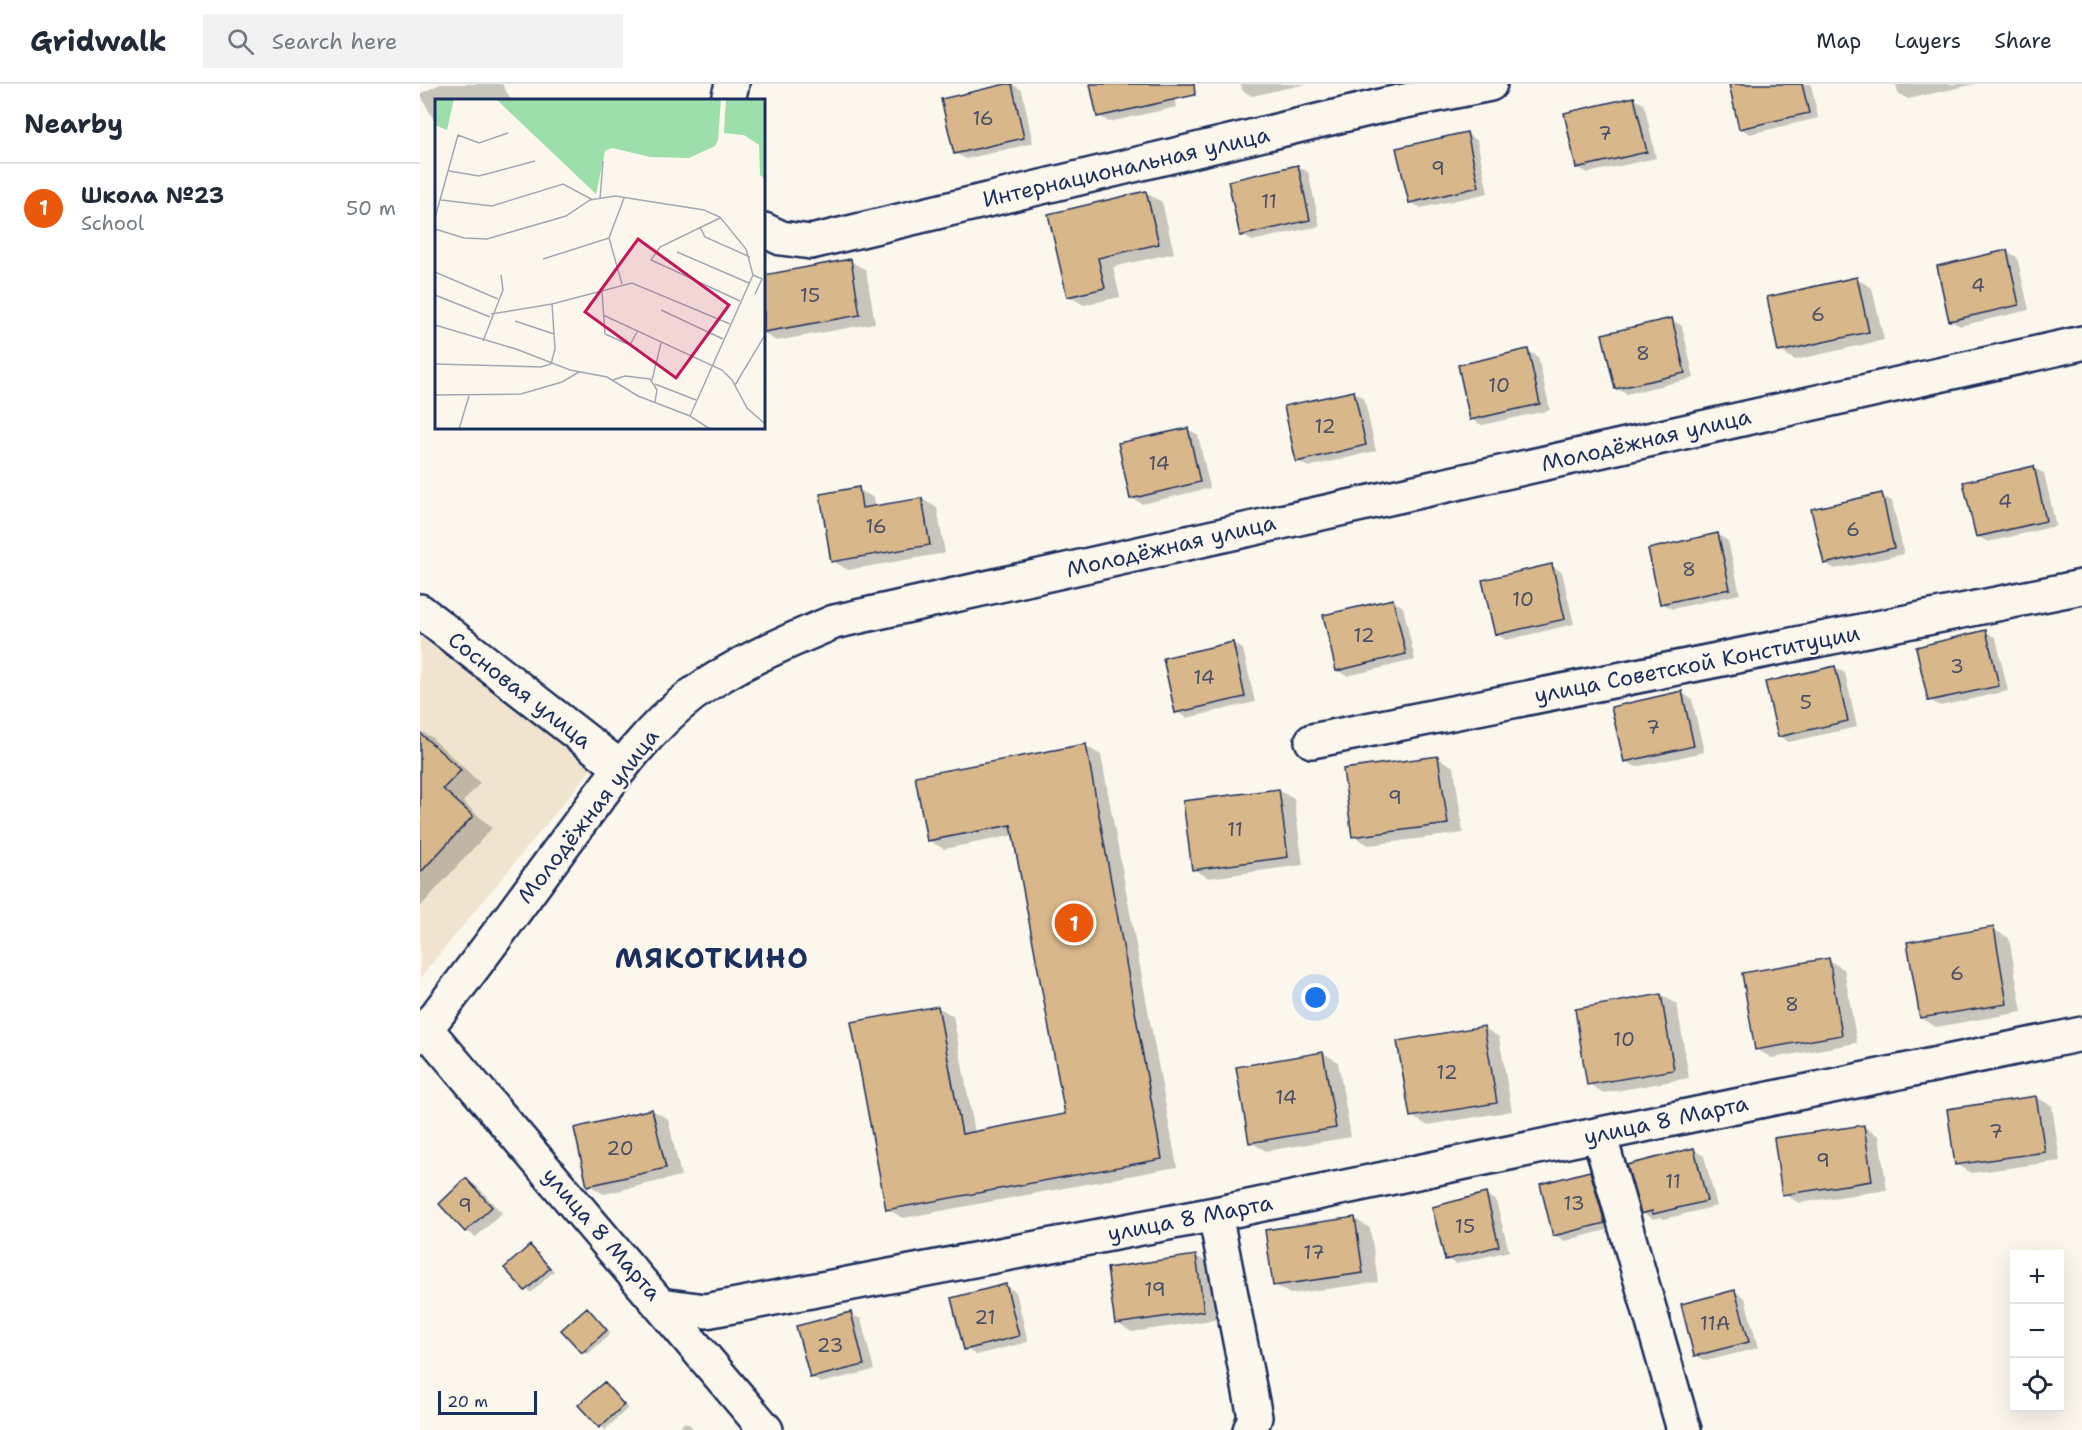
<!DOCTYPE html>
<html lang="en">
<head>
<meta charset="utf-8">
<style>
  body { margin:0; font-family:"Shantell Sans",sans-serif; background:#f2f2f3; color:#1f2937 }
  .controls { position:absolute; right:18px; bottom:18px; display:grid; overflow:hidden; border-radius:0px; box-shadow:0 6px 24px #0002 }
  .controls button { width:54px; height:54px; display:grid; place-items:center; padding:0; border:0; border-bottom:2px solid #e0e1e3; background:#fff; color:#1f2937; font:30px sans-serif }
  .scale { position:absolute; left:18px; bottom:15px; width:99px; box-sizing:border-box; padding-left:6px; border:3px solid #1b2f5e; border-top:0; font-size:16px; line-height:21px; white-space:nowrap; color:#1b2f5e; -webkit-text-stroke:4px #fbf7ec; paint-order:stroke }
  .you { position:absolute; left:896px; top:914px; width:21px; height:21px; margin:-15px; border:4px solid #fff; border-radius:50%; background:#1a73e8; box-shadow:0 0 0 9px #1a73e833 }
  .badge { display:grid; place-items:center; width:39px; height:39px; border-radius:50%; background:#ea580c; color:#fff; font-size:20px; font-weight:700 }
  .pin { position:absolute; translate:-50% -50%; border:3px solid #fff; box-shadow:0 2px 6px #0006 }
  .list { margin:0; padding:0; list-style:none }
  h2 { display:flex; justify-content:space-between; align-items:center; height:78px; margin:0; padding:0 24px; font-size:26px }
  h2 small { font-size:20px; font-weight:400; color:#747a83 }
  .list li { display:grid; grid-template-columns:39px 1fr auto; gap:18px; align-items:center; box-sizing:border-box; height:90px; padding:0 24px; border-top:2px solid #e0e1e3 }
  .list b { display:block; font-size:22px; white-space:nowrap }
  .list p { margin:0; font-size:20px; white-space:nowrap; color:#747a83 }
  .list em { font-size:20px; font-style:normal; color:#747a83 }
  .icon { flex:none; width:33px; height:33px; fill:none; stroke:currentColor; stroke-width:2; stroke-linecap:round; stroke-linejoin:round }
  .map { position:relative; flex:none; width:1662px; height:1346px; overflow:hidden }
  header { display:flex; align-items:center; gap:36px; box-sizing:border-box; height:84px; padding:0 30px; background:#fff; border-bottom:2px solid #e0e1e3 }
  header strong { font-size:28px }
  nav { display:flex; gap:33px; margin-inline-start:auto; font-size:21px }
  .search { width:420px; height:54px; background:#f2f2f3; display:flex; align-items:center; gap:15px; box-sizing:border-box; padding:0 21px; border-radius:0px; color:#747a83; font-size:22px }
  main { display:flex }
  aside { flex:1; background:#fff }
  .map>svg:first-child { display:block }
  .built { fill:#f0e4cf }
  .shadow { fill:#0003 }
  .building { fill:#d8b78a; stroke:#1b2f5e; stroke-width:1.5 }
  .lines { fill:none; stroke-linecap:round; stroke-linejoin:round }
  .minor-casing { stroke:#1b2f5e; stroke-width:38 }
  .minor { stroke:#fbf7ec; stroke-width:33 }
  .labels { text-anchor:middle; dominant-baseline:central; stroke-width:4.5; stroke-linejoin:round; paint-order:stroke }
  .number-label { font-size:20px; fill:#4a5169 }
  .street-label { font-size:22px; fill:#1b2f5e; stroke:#fbf7ec }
  .district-label { font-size:28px; font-weight:bold; letter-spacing:1.5px; fill:#1b2f5e; stroke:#fbf7ec }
  .inset-road { fill:none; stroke:#a1a7b3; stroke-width:1.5 }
  .view { fill:#c2185b; fill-opacity:0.15; stroke:#c2185b; stroke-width:3 }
  .inset-edge { fill:none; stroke:#1b2f5e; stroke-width:3 }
</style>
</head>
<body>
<header>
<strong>Gridwalk</strong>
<div class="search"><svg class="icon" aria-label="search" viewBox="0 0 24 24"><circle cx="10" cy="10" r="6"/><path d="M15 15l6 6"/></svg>Search here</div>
<nav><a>Map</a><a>Layers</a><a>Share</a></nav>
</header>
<main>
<aside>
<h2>Nearby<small></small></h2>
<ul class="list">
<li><span class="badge">1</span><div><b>Школа №23</b><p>School</p></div><em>50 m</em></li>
</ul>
</aside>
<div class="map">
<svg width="1662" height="1346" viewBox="0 0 1662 1346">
  <rect width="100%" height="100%" fill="#fbf7ec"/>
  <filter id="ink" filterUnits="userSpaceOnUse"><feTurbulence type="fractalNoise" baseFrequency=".0167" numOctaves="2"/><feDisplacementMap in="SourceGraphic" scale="12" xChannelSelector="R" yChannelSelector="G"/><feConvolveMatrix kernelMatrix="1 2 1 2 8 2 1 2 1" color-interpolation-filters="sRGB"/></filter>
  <g filter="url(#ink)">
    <path class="built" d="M0,539L177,678L0,894Z"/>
    <path class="shadow" d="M20,0H82L91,16H16V40L0,10Z
      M591,0L602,6L613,59L546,75L535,69Z
      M671,0H752L757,23L689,38L679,32Z
      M821,0H886L832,12L822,6Z
      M1310,0H1391L1398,34L1330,50L1320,44Z
      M1476,0H1555L1488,15L1478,9Z
      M1214,15L1224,20L1236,74L1168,89L1158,84Z
      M1046,50L1057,56L1068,109L1001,124L990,118Z
      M877,82L888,88L900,142L832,157L822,151Z
      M726,109L742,118L754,169L693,183L700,213L664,221L648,212Z
      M1586,167L1597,173L1609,226L1540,242L1530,236Z
      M430,177L446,186L455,239L356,257L344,249V192Z
      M1437,195L1452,204L1464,256L1375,276L1360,267Z
      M1252,236L1262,242L1274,294L1206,310L1196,304Z
      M1108,267L1118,273L1130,326L1062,341L1051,335Z
      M934,308L944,314L956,367L888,383L878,377Z
      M768,345L778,351L790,404L722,420L712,414Z
      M1614,384L1624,389L1636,442L1568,458L1557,452Z
      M438,405L454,414L455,423L502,415L517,424L525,469L428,486L413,477Z
      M1461,411L1472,417L1484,470L1415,485L1405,479Z
      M1298,451L1308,457L1320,510L1252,525L1242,519Z
      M1132,482L1142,488L1154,540L1086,556L1076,550Z
      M973,517L983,523L995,576L927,592L917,586Z
      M1566,548L1576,554L1588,607L1520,622L1510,616Z
      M813,559L823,565L835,618L767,634L757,628Z
      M1415,584L1425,589L1437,643L1369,658L1359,652Z
      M1262,609L1272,615L1284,668L1216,683L1205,677Z
      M0,647L11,653L60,699L43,718L72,744L0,823Z
      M666,662L681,671L757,1083L483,1134L467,1125L518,923L533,932L555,1049L646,1032L595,751L524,765L508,756Z
      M1018,674L1034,683L1043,749L949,761L933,752Z
      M858,706L874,715L883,781L789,794L773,785Z
      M1573,845L1589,854L1602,928L1516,943L1501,934Z
      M1408,876L1424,885L1437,959L1352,974L1336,965Z
      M1241,911L1257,920L1269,994L1184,1009L1169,1000Z
      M1064,944L1079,953L1092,1027L1007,1041L991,1032Z
      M903,969L918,978L931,1053L846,1067L830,1058Z
      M1616,1013L1632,1022L1640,1077L1552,1089L1536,1080Z
      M232,1026L248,1035L261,1092L184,1110L169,1101Z
      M1444,1043L1459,1052L1467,1106L1379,1119L1364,1110Z
      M1274,1066L1284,1072L1297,1122L1244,1135L1240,1133L1233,1135L1223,1129Z
      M1170,1089L1180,1094L1194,1144L1145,1157L1135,1151Z
      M46,1096L57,1102L82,1129L56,1153L46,1147Z
      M1066,1111L1076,1117L1089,1167L1036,1180L1026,1175Z
      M935,1135L950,1144L958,1198L870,1210L855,1201Z
      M110,1163L134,1187L111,1209L86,1184Z
      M776,1172L792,1181L799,1235L712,1248L696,1239Z
      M586,1202L596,1208L608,1258L556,1271L546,1265Z
      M1315,1208L1325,1214L1338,1264L1286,1277L1275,1271Z
      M167,1225L191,1249L168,1270L163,1268Z
      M430,1230L441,1235L454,1286L401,1299L391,1293Z
      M184,1300L208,1324L185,1346L160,1321Z
      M265,1338L270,1341L274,1346H256Z"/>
    <path class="building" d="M586,0H592L604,54L534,70L521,15Z
      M670,0H774L775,11L677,33Z
      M1309,0H1382L1389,29L1319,45Z
      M1214,13L1227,68L1156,84L1144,29Z
      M1047,48L1059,103L989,119L976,64Z
      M878,81L890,136L820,152L808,97Z
      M726,107L739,160L678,174L685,204L647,213L628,130Z
      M1587,166L1599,221L1529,237L1517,182Z
      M431,175L440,231L344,248V191Z
      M1437,193L1449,248L1358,268L1347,213Z
      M1252,234L1265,289L1195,305L1182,250Z
      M1108,265L1120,320L1050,336L1038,281Z
      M934,307L946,361L876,378L864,322Z
      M768,344L780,398L710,415L698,359Z
      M1614,382L1626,437L1556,453L1543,398Z
      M439,403L442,424L502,414L510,461L411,478L400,410Z
      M1462,409L1474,464L1404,480L1391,425Z
      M1298,449L1310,505L1240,520L1228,465Z
      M1132,480L1145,535L1075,551L1062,496Z
      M973,515L986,570L916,587L903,531Z
      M1566,546L1579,602L1508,617L1496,563Z
      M813,558L825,613L755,629L743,574Z
      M1415,582L1428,637L1358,653L1345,598Z
      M1262,607L1274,662L1204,678L1191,623Z
      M0,649L41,686L23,705L53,732L0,789Z
      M666,660L742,1075L466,1126L431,938L518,922L542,1050L645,1030L591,741L507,757L495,692Z
      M1018,672L1028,740L932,753L923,685Z
      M859,705L868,773L772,786L763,717Z
      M1574,843L1587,920L1500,934L1487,858Z
      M1409,874L1422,951L1335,966L1322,889Z
      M1241,910L1254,986L1167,1001L1155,925Z
      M1064,942L1077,1019L990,1033L977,957Z
      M903,968L916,1044L829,1059L816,983Z
      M1616,1012L1625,1068L1535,1081L1527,1025Z
      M232,1025L246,1084L167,1102L154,1044Z
      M1444,1041L1452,1097L1362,1111L1354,1054Z
      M1274,1064L1287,1117L1233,1130L1232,1127L1221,1130L1207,1081Z
      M1170,1087L1185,1139L1133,1152L1120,1100Z
      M46,1094L72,1123L45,1148L19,1120Z
      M1066,1109L1079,1162L1025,1176L1012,1123Z
      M935,1133L943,1189L853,1202L845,1146Z
      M110,1161L130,1184L105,1207L84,1184Z
      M776,1171L784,1227L695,1240L687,1184Z
      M586,1200L599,1252L544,1266L531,1214Z
      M1315,1206L1329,1258L1274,1272L1261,1220Z
      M167,1223L187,1246L162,1269L141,1246Z
      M431,1228L444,1281L390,1294L376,1242Z
      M184,1298L204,1321L179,1344L158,1321Z"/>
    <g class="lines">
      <g class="minor-casing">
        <path id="minor" d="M308,16L312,0
          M344,146L361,154L391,158L965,21L1070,0
          M0,527L201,684
          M892,657L1662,503
          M6,945L346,1346
          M0,952C55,884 106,811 158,741C192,695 226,646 272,611C316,579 364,559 414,538L1662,259
          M1179,1050L1264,1346
          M795,1130L835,1333L830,1346
          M240,1221L286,1227L795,1130L1662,950"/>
      </g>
      <use href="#minor" class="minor"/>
    </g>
  </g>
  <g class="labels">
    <g class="number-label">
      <text x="563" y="34">16</text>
      <text x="1185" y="49">7</text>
      <text x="1018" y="84">9</text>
      <text x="849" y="117">11</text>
      <text x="1558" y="201">4</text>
      <text x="390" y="211">15</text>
      <text x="1398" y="230">6</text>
      <text x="1223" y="269">8</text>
      <text x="1079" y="301">10</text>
      <text x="905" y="342">12</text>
      <text x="739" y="379">14</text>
      <text x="1585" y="417">4</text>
      <text x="456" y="442">16</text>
      <text x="1433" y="445">6</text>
      <text x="1269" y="485">8</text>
      <text x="1103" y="515">10</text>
      <text x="944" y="551">12</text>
      <text x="1537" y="582">3</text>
      <text x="784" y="593">14</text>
      <text x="1386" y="618">5</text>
      <text x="1233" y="643">7</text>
      <text x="975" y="713">9</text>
      <text x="815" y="745">11</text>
      <text x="1537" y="889">6</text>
      <text x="1372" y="920">8</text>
      <text x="1204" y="955">10</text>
      <text x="1027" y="988">12</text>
      <text x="866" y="1013">14</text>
      <text x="1576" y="1047">7</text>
      <text x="200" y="1064">20</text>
      <text x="1403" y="1076">9</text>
      <text x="1253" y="1097">11</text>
      <text x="1154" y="1119">13</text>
      <text x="45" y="1121">9</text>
      <text x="1045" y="1142">15</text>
      <text x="894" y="1168">17</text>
      <text x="735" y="1205">19</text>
      <text x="565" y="1233">21</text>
      <text x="1295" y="1239">11А</text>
      <text x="410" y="1261">23</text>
    </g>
    <g class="street-label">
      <text transform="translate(706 83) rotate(-13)">Интернациональная улица</text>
      <text transform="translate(1226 356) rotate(-13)">Молодёжная улица</text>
      <text transform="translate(751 462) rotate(-13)">Молодёжная улица</text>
      <text transform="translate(1277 580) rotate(-11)">улица Советской Конституции</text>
      <text transform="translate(100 606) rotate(38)">Сосновая улица</text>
      <text transform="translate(168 732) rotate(-52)">Молодёжная улица</text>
      <text transform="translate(1246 1036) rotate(-12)">улица 8 Марта</text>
      <text transform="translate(770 1134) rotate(-11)">улица 8 Марта</text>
      <text transform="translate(182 1150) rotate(49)">улица 8 Марта</text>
    </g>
    <g class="district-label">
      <text x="292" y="874">МЯКОТКИНО</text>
    </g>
  </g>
  <g transform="translate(15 15)">
    <rect width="330" height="330" fill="#fbf7ec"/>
    <path d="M0,0H19L12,31L0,26ZM61,0H286L283,41L280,47L254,59L215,58L177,49L170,52L161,95ZM291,0H330V80L325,76L324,46L309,36L289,34Z" fill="#9ddfaa"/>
    <path class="inset-road" d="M14,72L44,77L100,62M165,100L168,62M6,101L57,107L128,85L158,101M0,119L23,36L44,44L73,34M285,119L225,148L216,161L305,202M265,128L270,138L315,158M0,130L29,139L52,140L131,117L155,101L180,97L269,111L285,118L311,150L318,176L255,317M242,153L314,184M108,160L174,139M0,173L63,200M318,176L327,180L320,195M187,185L174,139L189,99M167,192L170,235L195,246L202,233M0,196L55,218M226,211L288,240M56,215L117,205L197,184L295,225M168,216L287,271L297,281L312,309L330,325M80,222L119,235M0,226L81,250L135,271L172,278L203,297L255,317L275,330M48,242L68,191L66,176M0,265L106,268L116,265L120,250L117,205M178,281L190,277L215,280L222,291L220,303M217,281L226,244M220,285L261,301M300,286L330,236M0,296L86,295L127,283L144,273M24,330L34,297"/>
    <path class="view" d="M203,140L294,206L241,279L150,213Z"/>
    <rect width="330" height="330" class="inset-edge"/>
  </g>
</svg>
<div class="controls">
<button>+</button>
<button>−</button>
<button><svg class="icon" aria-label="locate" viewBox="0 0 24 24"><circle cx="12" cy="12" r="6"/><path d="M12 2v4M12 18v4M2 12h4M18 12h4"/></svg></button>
</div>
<div class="scale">20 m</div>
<div class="you"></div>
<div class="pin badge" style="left:654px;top:839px">1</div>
</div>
</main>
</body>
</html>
